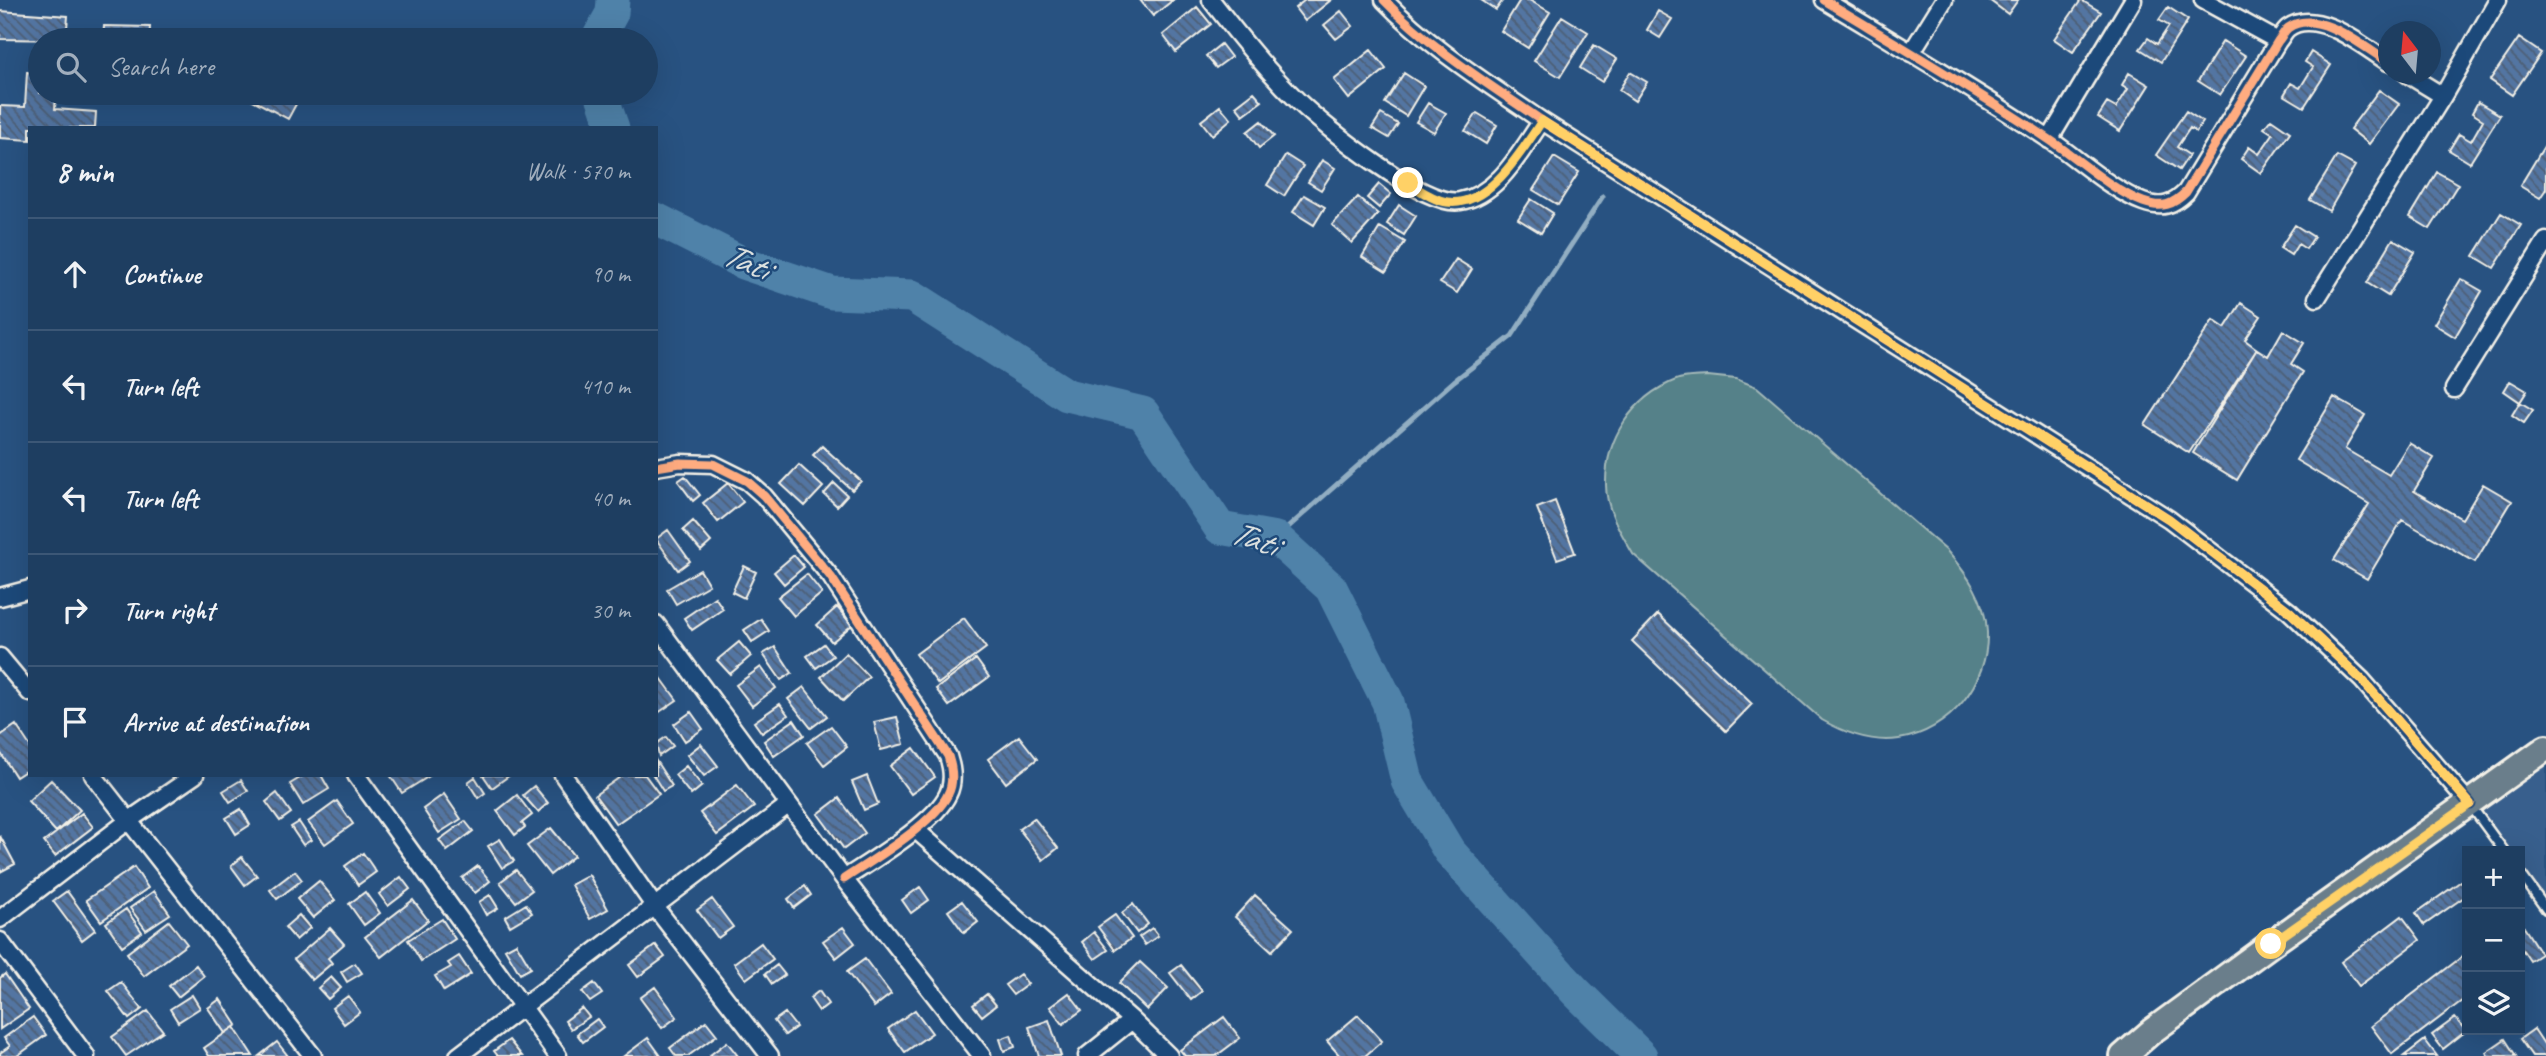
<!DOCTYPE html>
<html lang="en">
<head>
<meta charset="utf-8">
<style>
  body { margin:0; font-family:Caveat,sans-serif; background:#2b496a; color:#f1f3f6 }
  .controls { position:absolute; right:21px; bottom:21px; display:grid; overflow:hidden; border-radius:0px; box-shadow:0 7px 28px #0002 }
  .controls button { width:63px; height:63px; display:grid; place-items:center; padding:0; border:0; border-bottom:2px solid #3c5776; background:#1e3e61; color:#f1f3f6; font:35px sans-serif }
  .compass { position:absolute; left:2378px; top:21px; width:63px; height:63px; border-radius:50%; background:#1e3e61; box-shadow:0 7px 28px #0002; rotate:344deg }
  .stop { position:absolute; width:21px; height:21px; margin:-16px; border:5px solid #ffd166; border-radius:50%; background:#fff }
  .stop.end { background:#ffd166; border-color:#fff; box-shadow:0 2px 7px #0008 }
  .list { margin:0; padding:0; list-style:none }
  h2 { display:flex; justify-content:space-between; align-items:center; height:91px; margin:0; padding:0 28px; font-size:30px }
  h2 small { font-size:23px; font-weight:400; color:#a1aebd }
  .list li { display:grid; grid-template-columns:46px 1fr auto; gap:21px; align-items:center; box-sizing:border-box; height:112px; padding:0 28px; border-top:2px solid #3c5776 }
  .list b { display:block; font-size:26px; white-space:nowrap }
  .list em { font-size:23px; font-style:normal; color:#a1aebd }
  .icon { flex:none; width:38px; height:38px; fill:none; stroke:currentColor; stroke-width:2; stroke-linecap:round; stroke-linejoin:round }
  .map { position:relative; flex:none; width:2546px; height:1056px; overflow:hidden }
  .search { position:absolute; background:#1e3e61; box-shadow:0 7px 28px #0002; left:28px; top:28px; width:630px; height:77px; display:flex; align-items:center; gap:18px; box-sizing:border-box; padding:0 24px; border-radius:38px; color:#a1aebd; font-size:26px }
  .panel { position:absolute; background:#1e3e61; box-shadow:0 7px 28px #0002; left:28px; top:126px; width:630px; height:651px; border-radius:0px }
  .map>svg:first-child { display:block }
  .built { fill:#395f8d }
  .park { fill:#558189; stroke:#a4b9b8; stroke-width:2 }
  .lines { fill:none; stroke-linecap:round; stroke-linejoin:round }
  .stream { stroke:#92aec2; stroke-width:5 }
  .river { stroke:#5082a9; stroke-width:33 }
  .building { fill:url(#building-back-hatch); stroke:#f4f1e8; stroke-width:2 }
  .lane-casing { stroke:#f4f1e8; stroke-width:13 }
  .street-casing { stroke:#f4f1e8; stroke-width:21 }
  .primary-casing { stroke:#f4f1e8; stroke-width:30 }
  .lane { stroke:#1f4a7a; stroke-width:8 }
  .street { stroke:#1f4a7a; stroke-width:16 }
  .primary { stroke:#6b7e8b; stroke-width:24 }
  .cycleway-casing { stroke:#1f4a7a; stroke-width:13 }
  .cycleway { stroke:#ffac80; stroke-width:9 }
  .route { stroke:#ffd166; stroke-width:9 }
  .labels { text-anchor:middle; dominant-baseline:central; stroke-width:5; stroke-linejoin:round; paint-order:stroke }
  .water-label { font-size:35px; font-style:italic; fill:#dbe0df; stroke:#1f4a7a }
</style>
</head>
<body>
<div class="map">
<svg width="2546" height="1056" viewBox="0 0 2546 1056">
  <defs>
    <pattern id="building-back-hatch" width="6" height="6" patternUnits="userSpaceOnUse" patternTransform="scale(1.75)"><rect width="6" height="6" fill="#5275a2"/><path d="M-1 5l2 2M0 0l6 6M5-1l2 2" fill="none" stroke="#4e5e74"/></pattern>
  </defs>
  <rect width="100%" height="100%" fill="#285281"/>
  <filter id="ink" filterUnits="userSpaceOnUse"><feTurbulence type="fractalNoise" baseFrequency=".0143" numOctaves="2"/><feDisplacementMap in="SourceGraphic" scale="14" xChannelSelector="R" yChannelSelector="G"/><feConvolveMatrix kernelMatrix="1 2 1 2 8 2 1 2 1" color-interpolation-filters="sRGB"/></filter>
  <g filter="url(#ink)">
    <path class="built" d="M2546,748V909L2520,873V851H2504L2470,804Z"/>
    <path class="park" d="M1708,376L1736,379L1757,387L1947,551C1967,574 1986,600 1987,632C1989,683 1950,731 1899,739C1873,743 1845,733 1822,720L1633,554C1621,533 1606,510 1606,485C1605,438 1633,397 1676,380C1685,376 1698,377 1708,376Z"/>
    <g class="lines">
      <path class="stream" d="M1276,538L1454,381L1512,336L1603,196"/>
      <path class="river" d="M597,40L612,13L613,0
        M601,93L613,128
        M656,219L743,263L832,293L912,296L1067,395L1143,413L1220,528L1276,538L1331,588L1388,702L1407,781L1449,851L1575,991L1641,1056"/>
    </g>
    <path class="building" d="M1140,0H1173L1153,16Z
      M1305,0H1331L1305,21L1295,8Z
      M1481,0H1503L1496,10Z
      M1520,0H1529L1550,12L1528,48L1501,31Z
      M1989,0H2018L2008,14Z
      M2081,0L2101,12L2073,52L2054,39Z
      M1197,7L1211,24L1176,52L1163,35Z
      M2168,7L2188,20L2161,62L2140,49L2148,38L2157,44L2169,26L2159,20Z
      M0,11L68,16L66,40L0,39Z
      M1341,11L1353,26L1336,39L1324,25Z
      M1658,11L1672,19L1660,38L1647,30Z
      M1562,16L1588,32L1560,77L1534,61Z
      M104,26L150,27L149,40H103Z
      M2519,38L2541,53L2512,95L2490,80Z
      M2223,41L2246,56L2220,95L2198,81Z
      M1221,44L1231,57L1216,68L1206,56Z
      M1594,45L1617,59L1602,82L1580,68Z
      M1371,50L1386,69L1349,99L1334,80Z
      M2311,52L2331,65L2304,107L2284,95L2291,83L2300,88L2313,67L2305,62Z
      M27,72L40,73V93H56L55,109L96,112L95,128H30V140L0,138V106L25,107Z
      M1630,72L1647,82L1635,101L1619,90Z
      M1404,73L1424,86L1406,116L1385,103Z
      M2129,73L2149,85L2120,131L2098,117L2107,103L2116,108L2128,89L2122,85Z
      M2379,90L2399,104L2369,144L2350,129Z
      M1254,92L1262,101L1243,115L1236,106Z
      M240,93H302L288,119Z
      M2478,102L2500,115L2470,163L2449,150L2459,134L2471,141L2483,120L2472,113Z
      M1428,103L1446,113L1434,132L1416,122Z
      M1220,106L1231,119L1212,135L1201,121Z
      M2186,111L2203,122L2196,132L2190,128L2177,147L2189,155L2179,170L2156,155Z
      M1477,113L1497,125L1486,144L1465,131Z
      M1381,114L1398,124L1389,138L1372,128Z
      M2271,119L2290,132L2261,173L2241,159L2249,147L2259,154L2273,134L2264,128Z
      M1261,121L1274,136L1259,148L1247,132Z
      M2546,143V189L2540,198L2520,186Z
      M1286,155L1303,166L1284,196L1267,185Z
      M2337,156L2355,166L2329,211L2310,200Z
      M1554,157L1579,172L1558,205L1533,190Z
      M1322,160L1335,168L1321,190L1308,182Z
      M2437,172L2458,184L2430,229L2410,217Z
      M1379,184L1391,194L1379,208L1367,198Z
      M1304,195L1325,207L1314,225L1293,212Z
      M1358,197L1378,214L1352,243L1332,225Z
      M1531,199L1553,213L1541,233L1518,219Z
      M1399,205L1416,216L1404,235L1387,224Z
      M2501,213L2521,225L2494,268L2474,256Z
      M2295,225L2314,237L2306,249L2298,244L2291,255L2280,248Z
      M1380,227L1405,242L1386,272L1362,257Z
      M2393,239L2415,252L2388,296L2367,283Z
      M1456,259L1472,269L1457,293L1440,283Z
      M2461,279L2482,291L2455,337L2434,324Z
      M2241,303L2261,316L2245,340L2257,349L2189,453L2145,425L2213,320L2225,328Z
      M2283,330L2304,343L2291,364L2303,372L2237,480L2193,453L2257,349L2268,356Z
      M2510,381L2527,391L2520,402L2504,391Z
      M2334,397L2365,415L2345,449L2389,475L2409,443L2434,458L2414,491L2462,519L2483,484L2512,501L2475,562L2402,520L2367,579L2334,560L2369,504L2296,460Z
      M2520,402L2533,410L2524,423L2512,415Z
      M822,446L861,481L852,490L813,455Z
      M799,465L823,487L805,506L781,484Z
      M685,476L700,495L693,501L678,481Z
      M728,483L743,502L718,522L703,503Z
      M834,483L847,495L837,506L824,494Z
      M1555,501L1575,553L1557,559L1537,508Z
      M693,521L711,542L701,551L683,530Z
      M668,530L690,561L678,570L656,539Z
      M794,555L804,567L784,584L774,572Z
      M744,566L756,572L744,598L732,592Z
      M700,570L709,585L676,604L667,589Z
      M807,574L822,593L794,616L778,597Z
      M715,597L723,609L692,630L684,618Z
      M837,607L852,625L832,642L817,625Z
      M1658,614L1752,704L1726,731L1632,641Z
      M964,618L986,648L938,684L916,654Z
      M761,619L769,631L752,642L744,630Z
      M739,642L751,656L730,674L717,660Z
      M824,644L833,656L816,668L807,656Z
      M775,647L792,673L781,680L763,654Z
      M846,653L869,677L843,701L821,677Z
      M976,659L989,677L949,706L936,689Z
      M761,667L776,688L752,706L736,685Z
      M661,678L677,700L658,713L656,682Z
      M804,687L827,716L811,728L788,699Z
      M780,704L788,715L762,733L754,722Z
      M691,712L703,729L685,741L674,724Z
      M897,717L904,744L881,750L874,722Z
      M794,720L804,735L774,756L764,741Z
      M16,725L30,746V768L16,777L0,752V736Z
      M831,726L847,747L824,765L807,743Z
      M1019,736L1037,759L1006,783L988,759Z
      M666,737L673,746L659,756L656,744Z
      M701,744L718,766L704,776L687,755Z
      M914,748L935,777L911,794L890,766Z
      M656,761L672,786L663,791L653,775H656Z
      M686,766L702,786L691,795L675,775Z
      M305,775H321L329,789L303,805L290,784Z
      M390,775H431L402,793Z
      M483,775H510L492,788Z
      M623,775H645L659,794L616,824L595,795Z
      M867,776L878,804L864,810L852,782Z
      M475,777L485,793L478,798L468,782Z
      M51,780L80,810L56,832L28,801Z
      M241,780L248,791L230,802L223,791Z
      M737,785L754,807L717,835L700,813Z
      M534,786L548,803L538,812L523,795Z
      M277,793L291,813L280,821L266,802Z
      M444,794L461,819L439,833L423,809Z
      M517,795L532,815L522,823L525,827L515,835L497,811Z
      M839,798L865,833L844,849L818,814Z
      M337,801L353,824L325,844L308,822Z
      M241,809L250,825L236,834L226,818Z
      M82,813L93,827L55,856L44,842Z
      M1034,818L1058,848L1043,860L1019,829Z
      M465,821L473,831L447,851L439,840Z
      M299,822L311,840L303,845L291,827Z
      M551,828L574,856L550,875L527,846Z
      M0,836L15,864L0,872Z
      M500,839L514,861L502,868L488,846Z
      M363,853L376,872L358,885L345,866Z
      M242,857L257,876L245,885L231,866Z
      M478,866L490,881L475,893L462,878Z
      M134,867L148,888L101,921L86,900Z
      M516,870L532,890L516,902L500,882Z
      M295,871L302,880L277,899L270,890Z
      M589,875L608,909L590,919L571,885Z
      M401,877L410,889L388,906L379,894Z
      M2467,877V895L2424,925L2416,913Z
      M319,881L335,900L313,918L297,899Z
      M805,886L811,895L794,908L788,899Z
      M920,887L929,900L911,913L902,900Z
      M67,891L95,930L82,940L53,901Z
      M154,891L170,914L146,930L130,908Z
      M365,892L380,913L364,925L349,904Z
      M490,895L498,908L486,915L479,902Z
      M1255,895L1293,929L1272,951L1235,917Z
      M712,899L733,927L718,938L697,910Z
      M413,900L428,920L381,957L365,937Z
      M962,901L978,922L964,933L948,911Z
      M526,904L532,913L510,926L505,917Z
      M1133,904L1148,924L1137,933L1122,913Z
      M126,909L142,932L122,946L106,923Z
      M299,915L310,928L296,940L285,927Z
      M1115,915L1132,938L1115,950L1098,927Z
      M2402,916L2420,940L2359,986L2341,962Z
      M442,919L455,939L421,961L408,940Z
      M169,921L187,944L144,976L127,953Z
      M2520,921L2541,954L2530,961L2520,946Z
      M843,927L855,943L836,958L823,941Z
      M330,928L344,944L328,958L332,963L312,980L294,959Z
      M1152,928L1158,936L1145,945L1139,937Z
      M1094,932L1108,950L1095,959L1082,942Z
      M516,943L531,968L520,974L505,949Z
      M761,943L773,959L746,979L734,963Z
      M656,945L665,957L638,977L629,965Z
      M2467,953V997L2392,1054L2371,1026Z
      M459,956L471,974L444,991L435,976L451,967L448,963Z
      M865,959L891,994L874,1007L847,972Z
      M1140,962L1168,988L1147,1010L1119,983Z
      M355,963L362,973L347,982L341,972Z
      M196,965L204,976L178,997L169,986Z
      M777,965L785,975L772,984L765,974Z
      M1181,965L1202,991L1191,1000L1170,973Z
      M5,974L29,1009L0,1029V978Z
      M1020,974L1028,984L1013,995L1005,985Z
      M331,977L341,988L328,999L318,988Z
      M121,982L142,1009L129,1019L108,991Z
      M594,983L602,994L590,1002L582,992Z
      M655,987L677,1017L662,1028L640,998Z
      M819,991L828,1004L819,1011L810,998Z
      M1069,993L1082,1010L1063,1024L1050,1007Z
      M987,994L996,1005L982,1016L973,1005Z
      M192,995L200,1008L178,1022L170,1009Z
      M348,996L360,1012L344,1024L332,1008Z
      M220,999L237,1025L225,1033L208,1008Z
      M582,1008L589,1017L571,1029L565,1021Z
      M915,1010L932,1033L905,1052L888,1029Z
      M148,1011L163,1031L126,1056L112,1037Z
      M785,1013L796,1027L785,1035L774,1021Z
      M1358,1015L1382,1041L1365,1056H1340L1327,1041Z
      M33,1017L46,1035L17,1056H0V1053L10,1046L4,1038Z
      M1224,1017L1240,1038L1216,1056H1185L1180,1050Z
      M2455,1018L2466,1031L2443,1049L2432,1035Z
      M597,1019L603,1027L583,1042L577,1034Z
      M1049,1020L1061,1056H1039L1029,1027Z
      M706,1021L717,1035L688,1056H676L670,1048Z
      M234,1027L253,1056H209L204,1048Z
      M2534,1029L2546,1047V1056H2532L2520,1039Z
      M1011,1035L1015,1047L1004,1051L1000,1039Z
      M648,1038L661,1056H624Z
      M2505,1039L2516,1056H2488L2486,1052Z
      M509,1040L522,1056H498L494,1051Z
      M2425,1040L2437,1056H2404Z
      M277,1042L288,1056H259Z
      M727,1042L738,1056H711L710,1055Z"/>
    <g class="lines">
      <g class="lane-casing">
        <path id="lane" d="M2471,806L2504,851
          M2520,873L2546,909"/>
      </g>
      <g class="street-casing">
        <path id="street" d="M1211,0C1239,36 1266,70 1299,102C1325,127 1425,208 1460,201C1499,195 1521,150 1542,121
          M1384,0C1431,49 1487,83 1542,121L2169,519L2289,611L2362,680L2470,804
          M1824,0C1900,46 1977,91 2050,140C2078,159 2113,191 2143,202C2162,209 2173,205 2186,192L2278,41C2281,38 2284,31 2288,28C2317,7 2364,47 2388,62
          M2203,0L2278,41
          M1911,53L1944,0
          M2407,74L2443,96
          M2049,140L2133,0
          M2317,298L2443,96L2498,0
          M2454,389L2546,241
          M656,467L680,463L713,464L747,481L764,496L831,577L948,756C952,768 954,782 948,794C935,823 871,861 844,879
          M0,597L30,589
          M656,624L844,879L982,1056
          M0,657L30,693
          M93,775L313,1056
          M356,775L558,1056
          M563,775L655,907L770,1056
          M916,830L1132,1020L1169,1056
          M0,919L128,821L195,775
          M0,941L86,1056
          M458,1056L788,805
          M1087,1056L1132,1020"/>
      </g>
      <g class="primary-casing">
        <path id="primary" d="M2123,1056L2152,1031L2271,944L2546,748"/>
      </g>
      <use href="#lane" class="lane"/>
      <use href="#street" class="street"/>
      <use href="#primary" class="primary"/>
      <g class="cycleway-casing">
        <path id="cycleway" d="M1384,0C1431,49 1487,83 1542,121L2169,519L2289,611L2362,680L2470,804
          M1824,0C1900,46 1977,91 2050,140C2078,159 2113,191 2143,202C2162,209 2173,205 2186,192L2278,41C2281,38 2284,31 2288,28C2317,7 2364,47 2388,62
          M656,467L680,463L713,464L747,481L764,496L831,577L948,756C952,768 954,782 948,794C935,823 871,861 844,879"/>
      </g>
      <use href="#cycleway" class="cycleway"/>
    </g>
  </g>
  <g class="lines" filter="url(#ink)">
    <path class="route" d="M1408,183C1420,190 1433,200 1447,202C1489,208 1522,150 1542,121L2169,519L2289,611L2362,680L2470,804L2271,944"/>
  </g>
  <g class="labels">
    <g class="water-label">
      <text transform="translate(746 261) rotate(23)">Tati</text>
      <text transform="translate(1254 538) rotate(20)">Tati</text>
    </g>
  </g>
</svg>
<div class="controls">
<button>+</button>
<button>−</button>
<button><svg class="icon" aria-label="layers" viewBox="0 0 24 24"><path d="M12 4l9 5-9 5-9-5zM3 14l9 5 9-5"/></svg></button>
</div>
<svg class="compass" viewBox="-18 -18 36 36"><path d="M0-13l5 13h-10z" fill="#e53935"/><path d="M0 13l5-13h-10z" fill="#a1aebd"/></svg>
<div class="stop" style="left:2271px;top:944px"></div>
<div class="stop end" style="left:1408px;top:183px"></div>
<div class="search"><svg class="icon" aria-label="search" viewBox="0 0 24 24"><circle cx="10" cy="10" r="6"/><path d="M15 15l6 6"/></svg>Search here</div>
<section class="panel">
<h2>8 min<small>Walk · 570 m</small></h2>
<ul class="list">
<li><svg class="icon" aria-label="ahead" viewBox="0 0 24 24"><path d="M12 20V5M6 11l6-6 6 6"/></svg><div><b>Continue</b></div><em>90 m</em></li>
<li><svg class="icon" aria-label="left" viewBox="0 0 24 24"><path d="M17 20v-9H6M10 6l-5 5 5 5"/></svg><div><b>Turn left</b></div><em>410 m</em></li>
<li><svg class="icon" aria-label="left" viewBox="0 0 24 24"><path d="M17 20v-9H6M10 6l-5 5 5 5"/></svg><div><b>Turn left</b></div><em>40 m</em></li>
<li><svg class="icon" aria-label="right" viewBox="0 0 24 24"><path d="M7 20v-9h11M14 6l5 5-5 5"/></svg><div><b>Turn right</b></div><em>30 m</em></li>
<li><svg class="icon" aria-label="arrive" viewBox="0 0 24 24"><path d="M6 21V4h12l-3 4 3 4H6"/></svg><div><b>Arrive at destination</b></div></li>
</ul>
</section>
</div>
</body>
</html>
